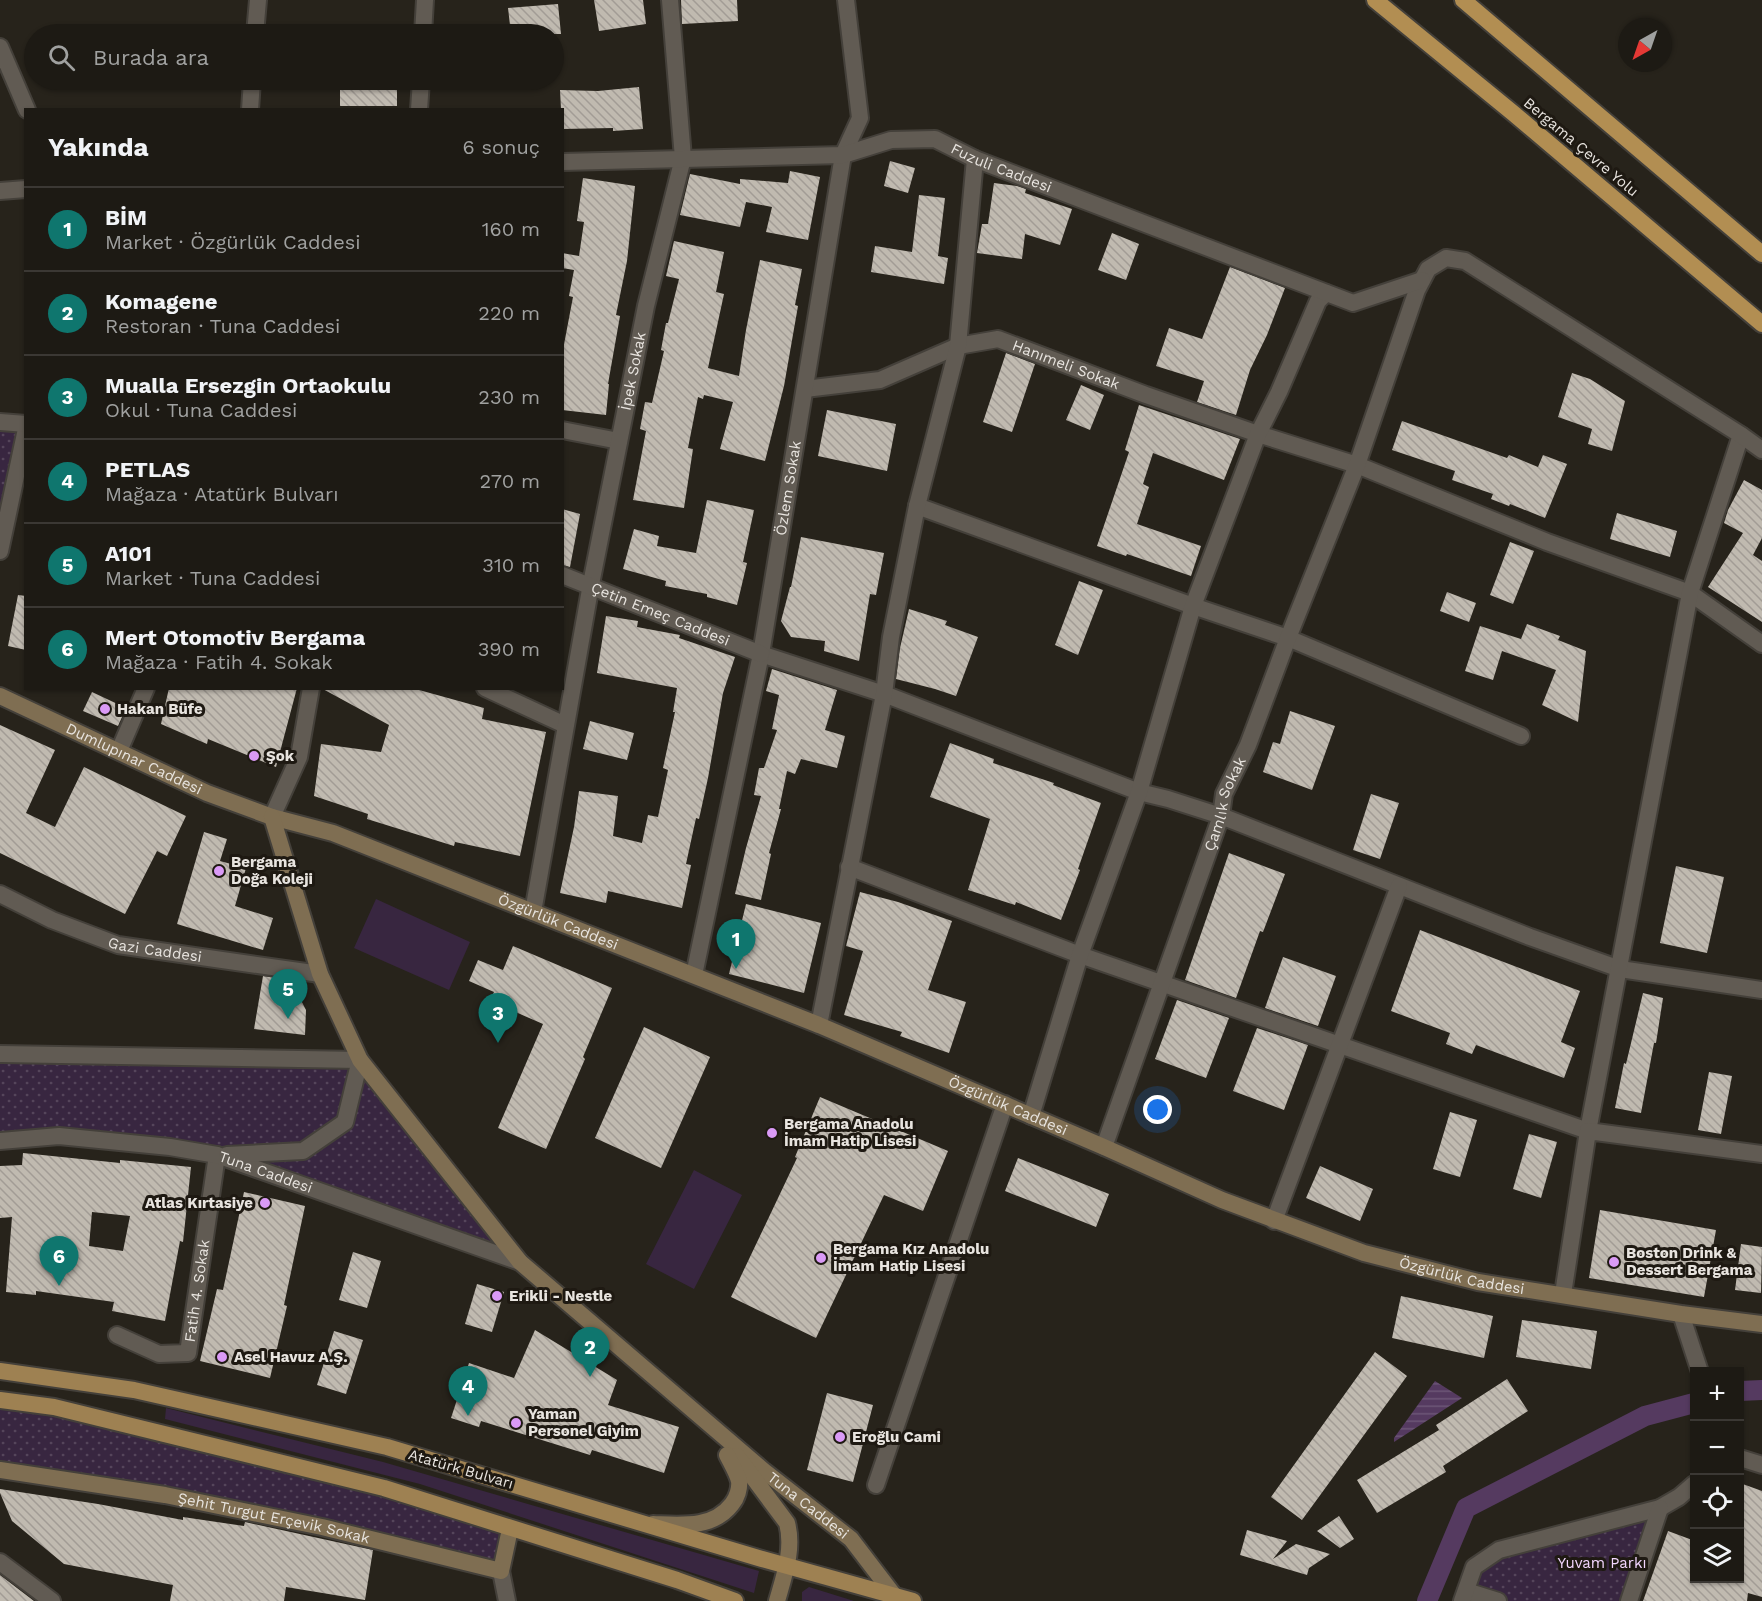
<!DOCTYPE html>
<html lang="tr">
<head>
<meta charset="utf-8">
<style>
  body { margin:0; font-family:"Work Sans",sans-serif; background:#2a2722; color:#f1f3f6 }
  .controls { position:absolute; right:18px; bottom:18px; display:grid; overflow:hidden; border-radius:0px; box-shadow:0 2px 4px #0004 }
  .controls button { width:54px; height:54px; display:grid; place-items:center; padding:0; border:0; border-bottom:2px solid #3b3834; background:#1d1a14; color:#f1f3f6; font:30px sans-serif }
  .compass { position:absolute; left:1618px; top:18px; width:54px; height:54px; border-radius:50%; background:#1d1a14; box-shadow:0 2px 4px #0004; rotate:220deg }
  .you { position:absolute; left:1158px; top:1110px; width:21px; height:21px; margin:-15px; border:4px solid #fff; border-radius:50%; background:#1a73e8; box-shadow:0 0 0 9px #1a73e833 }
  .badge { display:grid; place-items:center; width:39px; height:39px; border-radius:50%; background:#0f766e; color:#fff; font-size:20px; font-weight:700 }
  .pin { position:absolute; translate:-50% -50px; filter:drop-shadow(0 2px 3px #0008) }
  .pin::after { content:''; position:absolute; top:32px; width:21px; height:18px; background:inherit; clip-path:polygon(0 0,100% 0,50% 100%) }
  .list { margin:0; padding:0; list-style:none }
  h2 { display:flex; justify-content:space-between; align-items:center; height:78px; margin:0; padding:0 24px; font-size:26px }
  h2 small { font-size:20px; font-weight:400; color:#a0a1a0 }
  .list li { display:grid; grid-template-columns:39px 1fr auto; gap:18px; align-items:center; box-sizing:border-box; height:84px; padding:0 24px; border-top:2px solid #3b3834 }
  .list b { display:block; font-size:22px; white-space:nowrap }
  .list p { margin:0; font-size:20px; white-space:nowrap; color:#a0a1a0 }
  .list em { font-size:20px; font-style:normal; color:#a0a1a0 }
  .icon { flex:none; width:33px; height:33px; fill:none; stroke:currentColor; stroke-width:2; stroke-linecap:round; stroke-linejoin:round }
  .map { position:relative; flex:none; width:1762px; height:1601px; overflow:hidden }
  .search { position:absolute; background:#1d1a14; box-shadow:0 2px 4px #0004; left:24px; top:24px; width:540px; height:66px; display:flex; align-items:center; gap:15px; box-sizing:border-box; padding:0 21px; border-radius:33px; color:#a0a1a0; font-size:22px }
  .panel { position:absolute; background:#1d1a14; box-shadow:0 2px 4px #0004; left:24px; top:108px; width:540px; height:582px; border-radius:0px }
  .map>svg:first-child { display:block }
  .grass { fill:#382640 }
  .park { fill:url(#park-dots) }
  .water { fill:url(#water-rules) }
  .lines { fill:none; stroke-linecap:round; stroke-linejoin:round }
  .canal { stroke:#553a60; stroke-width:20 }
  .building { fill:url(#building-back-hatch); fill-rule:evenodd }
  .minor-casing { stroke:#44403a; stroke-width:20 }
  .tertiary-casing { stroke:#44403a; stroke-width:20 }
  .secondary-casing { stroke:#44403a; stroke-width:20 }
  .primary-casing { stroke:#44403a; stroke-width:20 }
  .trunk-casing { stroke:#44403a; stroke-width:20 }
  .minor { stroke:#615b53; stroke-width:16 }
  .tertiary { stroke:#615b53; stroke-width:16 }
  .secondary { stroke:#7f6e52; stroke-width:16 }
  .primary { stroke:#9e8152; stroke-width:16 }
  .trunk { stroke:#b28e52; stroke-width:16 }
  .poi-dot { fill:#da9af6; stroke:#1e1912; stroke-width:2 }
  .labels { text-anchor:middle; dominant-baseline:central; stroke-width:6; stroke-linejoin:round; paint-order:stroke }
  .street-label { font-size:15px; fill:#e8e4df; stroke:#1e1912 }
  .poi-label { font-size:15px; font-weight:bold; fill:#e8e4df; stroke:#1e1912; text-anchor:start }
  .park-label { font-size:15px; fill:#f3d7ff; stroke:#1e1912 }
</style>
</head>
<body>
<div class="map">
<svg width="1762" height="1601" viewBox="0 0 1762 1601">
  <defs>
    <pattern id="park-dots" width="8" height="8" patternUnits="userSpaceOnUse" patternTransform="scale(1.5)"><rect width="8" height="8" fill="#382640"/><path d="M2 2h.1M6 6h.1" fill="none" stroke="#55455b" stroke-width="1.8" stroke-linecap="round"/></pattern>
    <pattern id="water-rules" width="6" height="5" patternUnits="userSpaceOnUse" patternTransform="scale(1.5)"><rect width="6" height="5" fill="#553a60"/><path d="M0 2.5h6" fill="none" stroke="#6d5676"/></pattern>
    <pattern id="building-back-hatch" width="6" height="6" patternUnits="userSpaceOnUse" patternTransform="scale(1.5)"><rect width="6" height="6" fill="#c0bab0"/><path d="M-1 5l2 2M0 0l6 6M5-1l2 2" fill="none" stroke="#a29c95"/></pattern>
  </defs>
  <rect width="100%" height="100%" fill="#27231b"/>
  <path class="grass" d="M376,899L470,942L449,990L354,948Z
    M694,1170L742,1195L694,1289L646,1264Z
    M166,1408L383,1462L759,1571L754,1593L420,1484L165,1419Z
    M809,1587L854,1601H802V1592Z"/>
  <path class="park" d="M0,422L26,424L0,551Z
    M0,1054L360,1060L520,1262L170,1147L0,1141Z
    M0,1400L54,1407L510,1529L501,1571L0,1470Z
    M1660,1508L1629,1601H1498L1466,1591L1474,1567L1499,1550Z"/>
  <path class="water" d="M1435,1381L1462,1398L1394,1442V1438Z"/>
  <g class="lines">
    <path class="canal" d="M1740,1391L1762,1390
      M1427,1601L1466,1508L1645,1416L1694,1403"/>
  </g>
  <path class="building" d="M594,0H643L646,24L599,31Z
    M681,0H737L738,21L682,24Z
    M558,4L561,34H511L508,8Z
    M340,80H397V106H340Z
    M639,87L643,129L613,131V128L562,129L560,90L598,91Z
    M890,161L915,168L908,193L884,186Z
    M790,171L820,177L808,240L766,232L772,207L746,202L740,227L680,215L690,174L740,184V179L788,183Z
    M583,178L635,186L627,261L616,315L620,316L608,384H609L606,415L562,410V355L573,297L569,296L574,270L562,268V253L579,256L584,222L577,221Z
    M994,183L1017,186L1026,189L1025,193L1072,209L1060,245L1025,234L1022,259L977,253L982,224H988Z
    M919,195L945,198L938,256L948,258L944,284L871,272L875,246L912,252Z
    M1112,233L1139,244L1126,280L1098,270Z
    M674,241L724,252L716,292L724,294L708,368L739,376L746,330L760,260L802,269L795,305L798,306L784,386L765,461L720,449L733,402L704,395L703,399L698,397L688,448L693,449L684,508L633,500L646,431L640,429L645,402L652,403L664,351L661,350L666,323H668L679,279L666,276Z
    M1230,267L1285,288L1267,335L1250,370L1236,415L1197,402L1204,381L1156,366L1169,328L1202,339Z
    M1006,353L1035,364L1012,432L983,422Z
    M1572,373L1590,379L1625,401L1612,451L1588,444L1592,429L1558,417Z
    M1081,385L1104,395L1090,430L1066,420Z
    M1139,405L1240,439L1224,480L1153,453L1143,484L1149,487L1137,524L1201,546L1191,576L1127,554L1126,556L1097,546L1129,452L1125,450Z
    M827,410L896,424L887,471L818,456Z
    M1402,421L1507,458L1509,455L1538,467L1543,455L1567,464L1545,518L1510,504L1509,506L1491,499L1493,494L1452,480L1455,471L1392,450Z
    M1744,480L1762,490V538L1753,555L1762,561V622L1708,587L1743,533L1724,523L1728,510Z
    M707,500L754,510L743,562L747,563L737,605L707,597V594L665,586L666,581L623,569L634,529L659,536L657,546L696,553Z
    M562,509L580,514L570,567L562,565Z
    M1617,513L1677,531L1670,557L1610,539Z
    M801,537L884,553L876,595L870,594L859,661L824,651L825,641L791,637L781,621L790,587H791Z
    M1510,542L1534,551L1513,604L1490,595Z
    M1079,581L1103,590L1078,655L1055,645Z
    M1447,592L1476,603L1469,622L1440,611Z
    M18,595L26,596V650L8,646Z
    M909,609L947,621L945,625L978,637L956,696L935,689L896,679L900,648Z
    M606,616L638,621L637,627L680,635L679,638L735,657L723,693L708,778L699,819L696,818L686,864L691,865L682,908L608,891L606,903L560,893L574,827L579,791L618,796L613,836L642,843L648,815L658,817L668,770L663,768L675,712H673L677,688L597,673Z
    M1527,624L1560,636L1558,640L1586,651L1578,722L1542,705L1556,670L1502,651L1493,680L1465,671L1480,626L1521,639Z
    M772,669L837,690L825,730L845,736L837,768L801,759L795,774L787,771L779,809H781L769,853L771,854L761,900L735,894L746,848L761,796L754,795L759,768H764L777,730L772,729L779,695L766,691Z
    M169,688H297L276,767L208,739L207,744L161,724Z
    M321,688H412L484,708L482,719L546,732L520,856L455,842L454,846L367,819L368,814L314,796L321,744L381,752L389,725Z
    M92,692L126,708L118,726L83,711Z
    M1290,711L1335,726L1312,790L1263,772L1273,742L1280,744Z
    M590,721L634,733L627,760L583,749Z
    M0,725L55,750L26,813L55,827L84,767L186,816L167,856L157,851L125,914L0,853Z
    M950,743L994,759L993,763L1054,783L1053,785L1101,803L1078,869L1080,870L1061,920L1016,902L1015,905L968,890L990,819L930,797Z
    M1371,794L1399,803L1380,859L1353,850Z
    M204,832L227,839L220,861L246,868L235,906L273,918L263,950L177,924Z
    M1229,853L1285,874L1263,932L1260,931L1236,998L1185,980Z
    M1676,866L1724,877L1707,953L1660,943Z
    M860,892L898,902L952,921L928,990L966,1002L949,1053L900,1036L902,1032L844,1015L863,951L846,946Z
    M746,904L821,923L804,993L729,974Z
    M1420,930L1580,991L1561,1042L1575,1048L1564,1078L1476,1045L1472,1054L1446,1044L1450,1033L1391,1011Z
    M513,946L612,988L583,1057L585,1059L546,1149L498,1128L543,1024L490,1001L494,992L469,981L478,960L503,970Z
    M1283,957L1336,976L1318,1026L1265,1008Z
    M263,976L290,980L292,983L306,1010L305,1035L254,1029Z
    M1643,993L1663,998L1656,1043H1654L1641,1113L1615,1108L1624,1063L1626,1064Z
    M1177,1000L1229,1018L1206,1078L1155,1059Z
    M644,1027L710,1057L661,1168L595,1138Z
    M1257,1028L1308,1045L1284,1110L1233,1091Z
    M1709,1072L1732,1076L1721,1134L1698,1130Z
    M820,1097L948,1151L923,1211L884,1195L816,1338L731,1297L797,1158L795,1157Z
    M1450,1112L1477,1120L1460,1177L1433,1169Z
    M1529,1134L1557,1142L1541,1198L1513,1189Z
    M23,1153L120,1163V1160L191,1167L183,1242L180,1241L165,1321L112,1311L114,1302L36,1291V1295L6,1292L12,1217L0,1218V1166L22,1165ZM92,1212L130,1216L123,1251L89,1246Z
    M1018,1158L1109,1194L1096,1227L1005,1191Z
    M1320,1166L1373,1189L1360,1221L1306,1198Z
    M244,1192L305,1206L284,1305L287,1306L270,1378L200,1361L217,1289L223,1290Z
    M1600,1210L1716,1230L1704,1297L1589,1278Z
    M1741,1244L1762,1247L1761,1293L1735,1290Z
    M353,1252L381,1261L367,1308L339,1300Z
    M477,1284L504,1292L492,1332L465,1324Z
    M1401,1296L1493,1316L1484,1358L1392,1338Z
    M1522,1320L1597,1331L1591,1369L1516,1357Z
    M535,1330L617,1380L608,1405L679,1427L664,1473L592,1450L590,1455L481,1421L479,1427L451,1418L469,1363L514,1378Z
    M334,1331L363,1340L346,1394L317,1385Z
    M1375,1352L1407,1376L1302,1520L1271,1497Z
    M1507,1379L1528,1411L1443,1466L1446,1472L1377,1513L1357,1480L1439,1430L1436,1425Z
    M827,1393L873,1405L853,1482L807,1470Z
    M1740,1483L1762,1491V1597L1748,1593L1747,1601H1643L1668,1531L1695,1541V1578H1740Z
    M0,1489L98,1504L183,1520V1517L244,1526L245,1522L373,1550L365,1600L286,1587L284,1601H170L173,1585L64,1564L12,1521L0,1493Z
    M1339,1516L1354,1539L1340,1548L1317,1531Z
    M1247,1530L1287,1541L1273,1559L1296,1544L1330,1554L1309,1568L1307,1575L1240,1555Z
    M0,1575L34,1601H0Z"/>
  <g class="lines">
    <g class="minor-casing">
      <g id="minor">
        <path d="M255,34L258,0"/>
        <path d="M423,34L425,0"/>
        <path d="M0,47L27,110"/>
        <path d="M250,110L252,80"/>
        <path d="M419,110L421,80"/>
        <path id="s1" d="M805,389L880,380L958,346L998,339L1146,395L1258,434L1357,465L1547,542L1690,593L1762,644"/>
        <path d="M562,430L619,441"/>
        <path d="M917,506L1193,606L1288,638L1521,736"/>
        <path d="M0,551L26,429"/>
        <path d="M761,654L884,694L1139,792L1168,799L1221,816L1530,937L1620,969L1762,990"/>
        <path d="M485,688L565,725"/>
        <path d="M272,817L299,757L311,688"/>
        <path d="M849,867L1080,955L1588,1131L1690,593L1741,435"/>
        <path id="s2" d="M533,912L591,584L646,306L683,158L670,0"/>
        <path id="s3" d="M694,975L761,654L843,155L860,118L846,0"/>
        <path d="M819,1025L884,694L891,637L917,506L958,346L975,159"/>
        <path d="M0,1054L360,1060"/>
        <path d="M1031,1116L1080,955L1139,792L1193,606L1258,434L1279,392L1318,301L1326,293"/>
        <path id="s4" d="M1104,1147L1221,816L1224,794L1248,745L1288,638L1357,465L1417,290L1428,269L1446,258L1465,261L1741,435L1762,450"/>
        <path d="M1274,1221L1399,886"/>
        <path d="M1563,1294L1588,1131L1762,1154"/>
        <path d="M1681,1314L1700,1372"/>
        <path id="s5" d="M117,1335L159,1354L188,1353L217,1155"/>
        <path d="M1740,1458L1762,1465"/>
        <path d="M876,1485L1005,1104"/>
        <path d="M0,1562L52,1601"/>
        <path d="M501,1571L507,1601"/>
        <path d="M1466,1591L1498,1601"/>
        <path d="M1462,1601L1474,1567L1499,1550L1660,1508L1679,1497L1694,1484"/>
        <path d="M1629,1601L1660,1508"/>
      </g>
    </g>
    <g class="tertiary-casing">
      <g id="tertiary">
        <path id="s6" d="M562,162L843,155L891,140L935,139L975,159L1353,303L1422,280"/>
        <path d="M0,191L26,189"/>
        <path d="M0,422L26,424"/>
        <path id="s7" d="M562,575L761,654"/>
        <path d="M119,751L146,688"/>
        <path id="s8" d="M0,894L52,920L118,945L320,974"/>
        <path id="s9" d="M0,1141L59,1136L170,1147L217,1155L520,1262"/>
        <path d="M227,1155L303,1151L345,1122L360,1060"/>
      </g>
    </g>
    <g class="secondary-casing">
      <g id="secondary">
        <path id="s10" d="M0,696L207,793L272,817L333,833L819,1025L1104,1147L1222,1200L1364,1253L1478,1282L1681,1314L1762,1324"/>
        <path id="s11" d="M272,817L320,974L360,1060L520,1262L764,1471L851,1539L893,1594L892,1601"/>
        <path d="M737,1456L787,1523C794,1549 784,1576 777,1601"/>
        <path id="s12" d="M0,1470L165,1495L322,1527L501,1571L510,1529"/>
        <path d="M653,1524C681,1525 713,1529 732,1504C737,1498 740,1488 739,1481C737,1473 731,1463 727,1455"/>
      </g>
    </g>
    <g class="primary-casing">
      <path id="primary" d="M0,1371L134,1390L387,1447L762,1559L913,1601
        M0,1400L54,1407L384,1488L677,1580L735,1601"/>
    </g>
    <g class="trunk-casing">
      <path id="trunk" d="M1375,0L1513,113L1762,324
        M1463,0L1762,254"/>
    </g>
    <use href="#minor" class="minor"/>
    <use href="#tertiary" class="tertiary"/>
    <use href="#secondary" class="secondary"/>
    <use href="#primary" class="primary"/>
    <use href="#trunk" class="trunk"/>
  </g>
  <g class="poi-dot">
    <circle cx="105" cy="709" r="6"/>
    <circle cx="254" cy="756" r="6"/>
    <circle cx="219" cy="871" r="6"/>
    <circle cx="772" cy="1133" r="6"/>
    <circle cx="265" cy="1203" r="6"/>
    <circle cx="821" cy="1258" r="6"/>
    <circle cx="1614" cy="1262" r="6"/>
    <circle cx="497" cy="1296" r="6"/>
    <circle cx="222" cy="1357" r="6"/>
    <circle cx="516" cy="1423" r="6"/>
    <circle cx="840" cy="1437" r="6"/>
  </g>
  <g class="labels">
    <g class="street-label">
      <text transform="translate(1581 147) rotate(40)">Bergama Çevre Yolu</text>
      <text stroke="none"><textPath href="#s6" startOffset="448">Fuzuli Caddesi</textPath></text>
      <text stroke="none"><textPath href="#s1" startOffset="274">Hanımeli Sokak</textPath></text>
      <text stroke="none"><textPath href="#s2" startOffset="550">İpek Sokak</textPath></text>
      <text stroke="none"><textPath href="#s3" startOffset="496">Özlem Sokak</textPath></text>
      <text stroke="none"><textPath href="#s7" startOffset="106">Çetin Emeç Caddesi</textPath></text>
      <text stroke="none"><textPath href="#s10" startOffset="148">Dumlupınar Caddesi</textPath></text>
      <text stroke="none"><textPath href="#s4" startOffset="364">Çamlık Sokak</textPath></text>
      <text stroke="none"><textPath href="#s10" startOffset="603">Özgürlük Caddesi</textPath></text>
      <text stroke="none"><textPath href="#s8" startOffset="166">Gazi Caddesi</textPath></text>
      <text stroke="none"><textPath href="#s10" startOffset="1089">Özgürlük Caddesi</textPath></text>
      <text stroke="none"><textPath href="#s9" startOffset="270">Tuna Caddesi</textPath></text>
      <text stroke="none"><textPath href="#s10" startOffset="1575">Özgürlük Caddesi</textPath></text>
      <text stroke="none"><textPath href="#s5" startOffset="138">Fatih 4. Sokak</textPath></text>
      <text transform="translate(461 1469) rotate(16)">Atatürk Bulvarı</text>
      <text stroke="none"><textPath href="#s11" startOffset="894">Tuna Caddesi</textPath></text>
      <text stroke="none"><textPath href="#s12" startOffset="278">Şehit Turgut Erçevik Sokak</textPath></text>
    </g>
    <g class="poi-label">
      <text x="117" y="709">Hakan Büfe</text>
      <text x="266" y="756">Şok</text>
      <text x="231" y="862">Bergama<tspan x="231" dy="17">Doğa Koleji</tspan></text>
      <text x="784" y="1124">Bergama Anadolu<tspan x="784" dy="17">İmam Hatip Lisesi</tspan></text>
      <text x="253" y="1203" text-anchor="end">Atlas Kırtasiye</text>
      <text x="833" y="1249">Bergama Kız Anadolu<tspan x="833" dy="17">İmam Hatip Lisesi</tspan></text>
      <text x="1626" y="1253">Boston Drink &amp;<tspan x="1626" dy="17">Dessert Bergama</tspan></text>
      <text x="509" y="1296">Erikli - Nestle</text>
      <text x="234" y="1357">Asel Havuz A.Ş.</text>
      <text x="528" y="1414">Yaman<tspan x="528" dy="17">Personel Giyim</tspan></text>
      <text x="852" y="1437">Eroğlu Cami</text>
    </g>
    <g class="park-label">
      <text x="1602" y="1563">Yuvam Parkı</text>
    </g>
  </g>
</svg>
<div class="controls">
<button>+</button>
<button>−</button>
<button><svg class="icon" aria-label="locate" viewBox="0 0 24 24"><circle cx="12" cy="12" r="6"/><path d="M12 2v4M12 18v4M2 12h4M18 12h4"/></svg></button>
<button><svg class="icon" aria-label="layers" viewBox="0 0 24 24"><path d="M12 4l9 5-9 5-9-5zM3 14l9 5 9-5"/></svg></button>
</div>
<svg class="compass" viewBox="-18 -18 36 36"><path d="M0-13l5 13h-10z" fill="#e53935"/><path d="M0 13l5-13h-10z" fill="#a0a1a0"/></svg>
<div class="you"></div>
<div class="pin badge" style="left:736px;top:969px">1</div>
<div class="pin badge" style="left:590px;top:1377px">2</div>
<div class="pin badge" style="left:498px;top:1043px">3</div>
<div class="pin badge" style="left:468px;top:1416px">4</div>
<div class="pin badge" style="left:288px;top:1019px">5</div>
<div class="pin badge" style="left:59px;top:1286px">6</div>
<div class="search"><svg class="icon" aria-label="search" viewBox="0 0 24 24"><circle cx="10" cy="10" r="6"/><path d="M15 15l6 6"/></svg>Burada ara</div>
<section class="panel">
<h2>Yakında<small>6 sonuç</small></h2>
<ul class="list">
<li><span class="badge">1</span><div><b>BİM</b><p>Market · Özgürlük Caddesi</p></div><em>160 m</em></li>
<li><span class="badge">2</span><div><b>Komagene</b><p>Restoran · Tuna Caddesi</p></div><em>220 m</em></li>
<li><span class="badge">3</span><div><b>Mualla Ersezgin Ortaokulu</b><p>Okul · Tuna Caddesi</p></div><em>230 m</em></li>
<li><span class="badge">4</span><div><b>PETLAS</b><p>Mağaza · Atatürk Bulvarı</p></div><em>270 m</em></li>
<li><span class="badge">5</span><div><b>A101</b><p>Market · Tuna Caddesi</p></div><em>310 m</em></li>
<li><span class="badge">6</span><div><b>Mert Otomotiv Bergama</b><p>Mağaza · Fatih 4. Sokak</p></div><em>390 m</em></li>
</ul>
</section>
</div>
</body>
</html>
